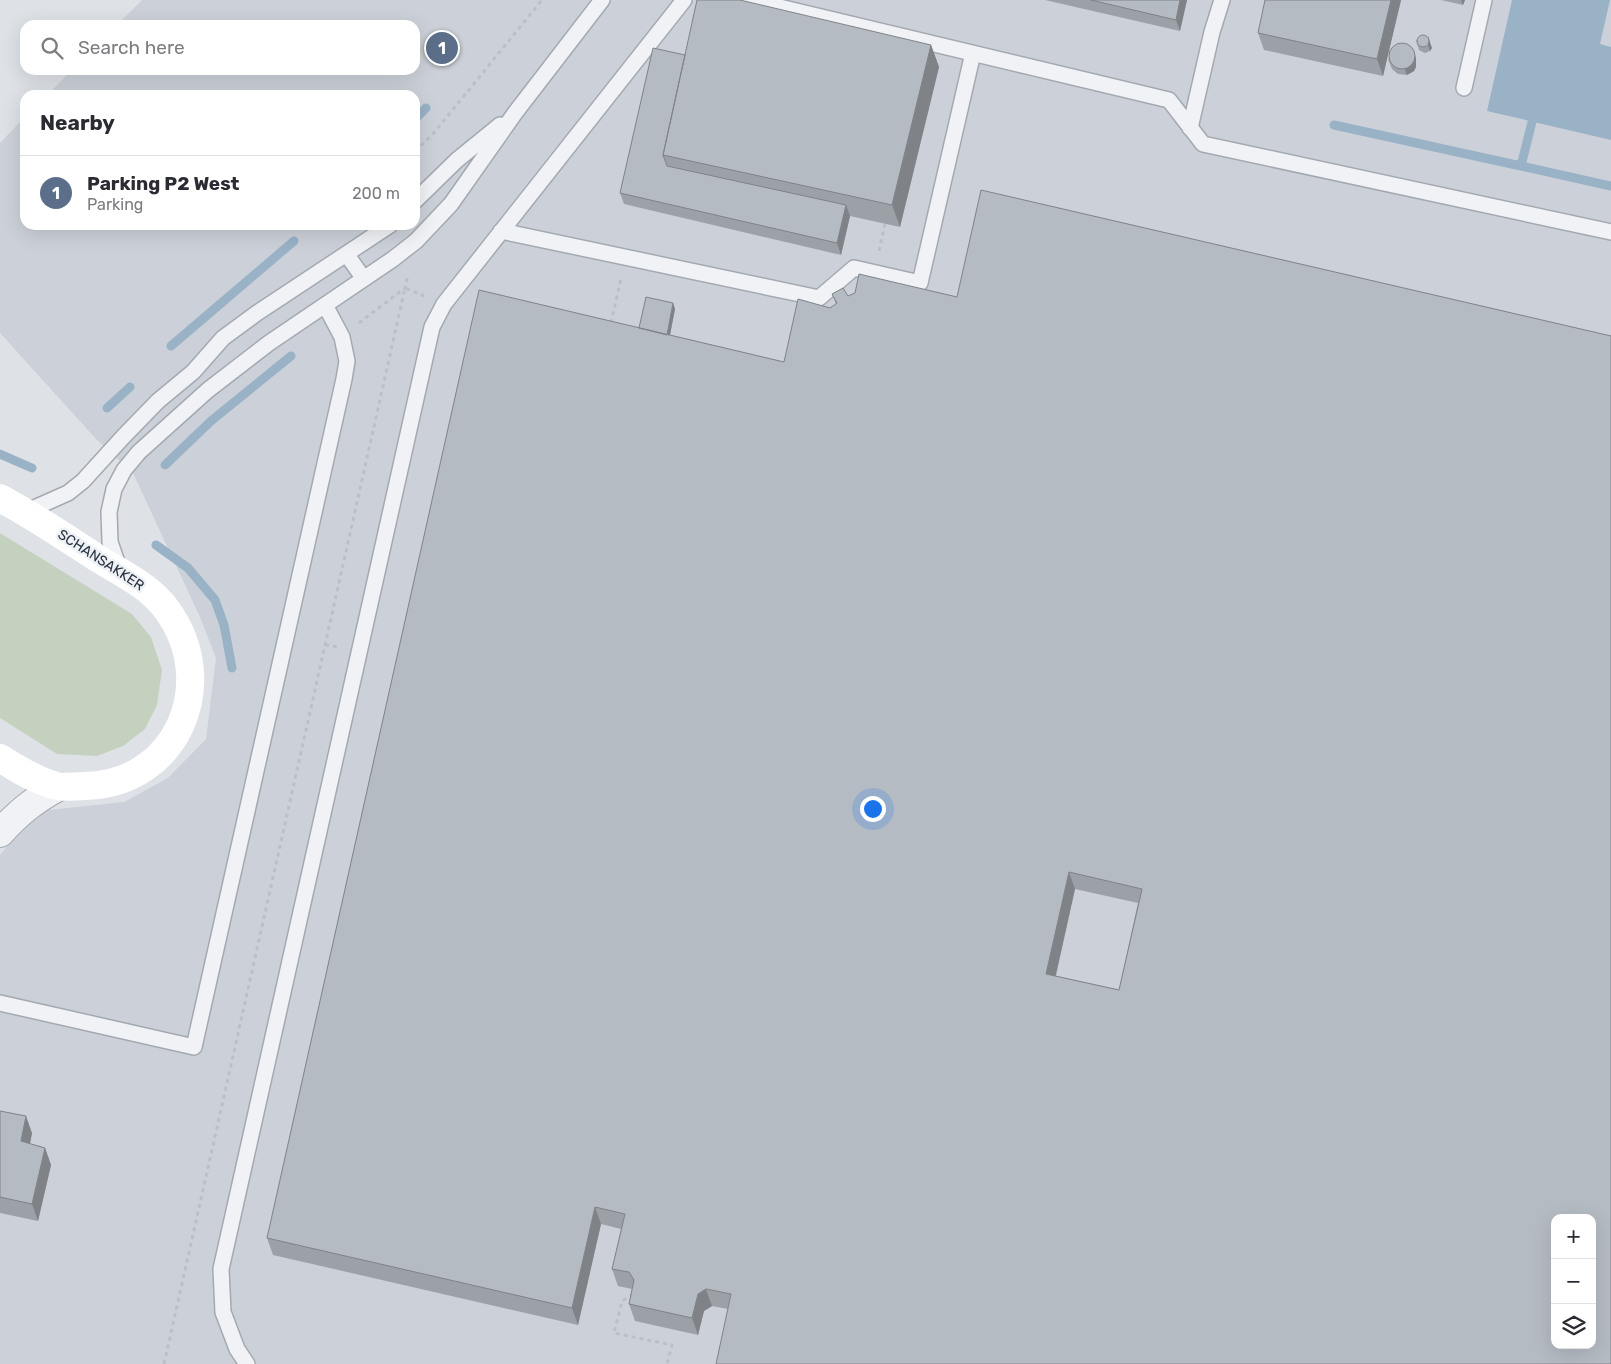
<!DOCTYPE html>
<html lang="en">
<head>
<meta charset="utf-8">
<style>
  body { margin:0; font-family:Rubik,sans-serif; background:#f2f2f3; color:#2b2b33 }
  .controls { position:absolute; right:15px; bottom:15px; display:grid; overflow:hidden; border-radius:10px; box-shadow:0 5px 20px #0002 }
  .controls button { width:45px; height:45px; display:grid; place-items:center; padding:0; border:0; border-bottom:1px solid #e1e1e2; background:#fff; color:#2b2b33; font:25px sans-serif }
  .you { position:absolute; left:872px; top:808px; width:18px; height:18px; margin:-12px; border:4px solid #fff; border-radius:50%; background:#1a73e8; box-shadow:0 0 0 8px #1a73e833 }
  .badge { display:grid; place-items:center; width:32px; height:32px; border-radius:50%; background:#d93025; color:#fff; font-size:16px; font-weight:700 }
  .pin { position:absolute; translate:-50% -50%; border:2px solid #fff; box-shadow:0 1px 5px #0006 }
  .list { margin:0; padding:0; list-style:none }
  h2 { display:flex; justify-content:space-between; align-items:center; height:65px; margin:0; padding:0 20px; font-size:21px }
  h2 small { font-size:16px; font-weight:400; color:#7c7c81 }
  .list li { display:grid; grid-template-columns:32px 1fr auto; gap:15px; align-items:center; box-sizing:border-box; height:75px; padding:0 20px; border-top:1px solid #e1e1e2 }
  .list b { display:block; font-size:19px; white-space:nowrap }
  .list p { margin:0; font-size:16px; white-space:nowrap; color:#7c7c81 }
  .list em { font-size:16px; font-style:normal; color:#7c7c81 }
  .icon { flex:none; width:28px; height:28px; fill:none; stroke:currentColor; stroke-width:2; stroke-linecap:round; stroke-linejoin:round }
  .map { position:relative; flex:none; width:1611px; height:1364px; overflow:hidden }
  .search { position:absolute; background:#fff; box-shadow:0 5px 20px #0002; left:20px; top:20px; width:400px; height:55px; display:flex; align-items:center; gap:12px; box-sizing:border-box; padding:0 18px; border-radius:15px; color:#7c7c81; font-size:19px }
  .panel { position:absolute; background:#fff; box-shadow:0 5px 20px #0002; left:20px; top:90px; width:400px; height:140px; border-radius:15px }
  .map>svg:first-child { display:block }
  .built { fill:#ccd1d9; fill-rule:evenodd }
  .green { fill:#c5d1bf }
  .water { fill:#99b2c6 }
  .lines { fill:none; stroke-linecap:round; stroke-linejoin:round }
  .stream { stroke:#99b2c6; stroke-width:9 }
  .lane-casing { stroke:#a4a9b1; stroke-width:18 }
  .street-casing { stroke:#a4a9b1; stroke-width:30 }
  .path { stroke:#bcc0c5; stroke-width:3; stroke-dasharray:4 4; stroke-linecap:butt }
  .lane { stroke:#f0f2f5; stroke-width:15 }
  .street { stroke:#f0f2f5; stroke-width:28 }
  .secondary { stroke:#fff; stroke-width:28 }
  .wall { fill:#9ca1a8; fill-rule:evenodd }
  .shaded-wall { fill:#7f8388 }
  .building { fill:#b5bbc3; stroke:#7f8388; fill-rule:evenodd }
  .labels { text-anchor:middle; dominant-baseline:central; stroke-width:5; stroke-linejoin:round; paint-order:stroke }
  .street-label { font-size:14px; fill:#28313d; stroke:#edf1f5 }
</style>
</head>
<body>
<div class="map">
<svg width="1611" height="1364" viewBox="0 0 1611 1364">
  <rect width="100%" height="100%" fill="#dee2e7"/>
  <path class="built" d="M142,0H1611V1364H0V855L27,823L48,810L124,802L168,778L206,739L216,658L200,617L133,473L97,440L0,333V143L25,117V225H415V95H47L72,70H415V25H117ZM1555,1218H1592V1345H1555Z"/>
  <path class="green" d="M0,533L132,614L151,637L162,670L157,705L145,729L123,746L97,756L57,754L0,718Z"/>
  <path class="water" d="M1512,0H1610L1600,44L1611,47V140L1487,111Z"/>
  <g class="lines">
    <path class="stream" d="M415,119L426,108
      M1532,122L1521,166L1611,186
      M1334,125L1521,166
      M171,346L294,241
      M107,408L130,387
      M0,454L32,468
      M165,465L211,421L291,356
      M156,545L188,568L215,600L224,625L232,668"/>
    <g class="lane-casing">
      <path id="lane" d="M750,0L1169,100L1203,144L1611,232
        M1464,88L1484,0
        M1190,128L1212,32L1222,0
        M415,201L457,160L500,125
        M501,231L819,298L854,268L920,283L973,53
        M347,255L364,279
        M25,512L68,493L83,481L123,437L158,401L193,372L223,338L257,313L390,225
        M120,571L110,542L109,512L114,489L124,470L139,452L208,390L269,343L393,259L416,241L451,204L515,113L602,0
        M0,1003L194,1047L344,379L347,361L342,337L325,305
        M247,1364L237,1349L223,1312L221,1269L432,327L444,304L684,0"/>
    </g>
    <g class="street-casing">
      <path id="street" d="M0,833C18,813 34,800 58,787"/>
    </g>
    <path class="path" d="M415,151L433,134L542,0
      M879,251L885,224
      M359,323L405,288L408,275
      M611,323L621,278
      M325,645L339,647
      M633,1294L622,1301L614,1333L672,1345L667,1364
      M164,1364L405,288L424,296"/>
    <use href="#lane" class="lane"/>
    <use href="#street" class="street"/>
    <path class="secondary" d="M0,498C34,516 65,537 97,558C121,573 150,586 167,610C220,682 178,785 84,786C76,786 66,788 58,786C40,783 16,768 0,758"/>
  </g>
  <path class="wall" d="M1045,0H1187L1180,31Z
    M1265,0H1401L1383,76L1264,50L1258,33Z
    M1441,0H1465L1463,5Z
    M1416,40L1432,48L1430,51L1425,53L1419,50Z
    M931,45L939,67L900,227L850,216L841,255L624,204L620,193L685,55Z
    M1416,58V67L1414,71L1407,75L1398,74L1392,69L1388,59Z
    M832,294L848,296L1611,1364H716L728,1309L712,1306L704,1311L698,1335L635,1321L629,1304L632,1289L618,1286L612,1269L621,1229L601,1224L578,1325L273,1255L267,1238L639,328L673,303L675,309L670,335L784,362L836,304ZM1075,889L1138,903L1119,990L1056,976Z
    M0,1111L32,1133L30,1144L45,1148L51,1165L38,1221L0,1213Z"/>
  <path class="shaded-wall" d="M1180,0H1187L1180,31L1176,20Z
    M1391,0H1401L1383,76L1377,59Z
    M1461,0H1465L1463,5Z
    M1428,36L1432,48L1430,51L1428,46Z
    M931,45L939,67L900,227L892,205Z
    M1414,52L1416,58V67L1414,71L1407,75L1405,70Z
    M846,205L850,216L841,255L837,243Z
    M673,303L675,309L667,350L664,344Z
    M1069,872L1075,889L1052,991L1046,974Z
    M26,1116L32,1133L27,1158L21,1141Z
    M45,1148L51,1165L38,1221L32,1204Z
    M595,1207L601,1224L578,1325L572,1308Z
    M706,1289L712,1306L704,1311L698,1335L692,1318L698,1294Z"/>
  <path class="building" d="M697,0H740L931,45L892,205L663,155Z
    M1091,0H1180L1176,20Z
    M1265,0H1391L1377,59L1258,33Z
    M1417 41a6 6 0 1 1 12 0a6 6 0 1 1-12 0Z
    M1389 56a13 13 0 1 1 26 0a13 13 0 1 1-26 0Z
    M653,48L685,55L663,155L667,166L846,205L837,243L620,193Z
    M981,190L1611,336V1364H716L731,1294L706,1289L698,1294L692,1318L629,1304L634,1280L629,1272L612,1269L625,1214L595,1207L572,1308L267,1238L479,290L784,362L798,299L830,308L837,303L832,294L843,288L848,296L855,293L859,274L957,297ZM1069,872L1142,889L1119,990L1046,974ZM1555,1218H1592V1345H1555Z
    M646,297L673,303L667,335L639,328Z
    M0,1111L26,1116L21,1141L45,1148L32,1204L0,1197Z"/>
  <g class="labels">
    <g class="street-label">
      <text transform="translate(101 560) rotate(33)">SCHANSAKKER</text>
    </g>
  </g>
</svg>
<div class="controls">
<button>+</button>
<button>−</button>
<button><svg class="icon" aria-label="layers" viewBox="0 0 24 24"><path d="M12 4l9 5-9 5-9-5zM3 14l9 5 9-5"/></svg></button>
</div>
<div class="you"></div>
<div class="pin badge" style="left:442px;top:48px;background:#5c6f8a">1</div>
<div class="search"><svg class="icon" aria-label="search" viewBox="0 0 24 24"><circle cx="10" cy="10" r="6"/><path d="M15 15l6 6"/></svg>Search here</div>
<section class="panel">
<h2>Nearby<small></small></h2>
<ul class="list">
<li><span class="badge" style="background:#5c6f8a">1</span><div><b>Parking P2 West</b><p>Parking</p></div><em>200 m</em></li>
</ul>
</section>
</div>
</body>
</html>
